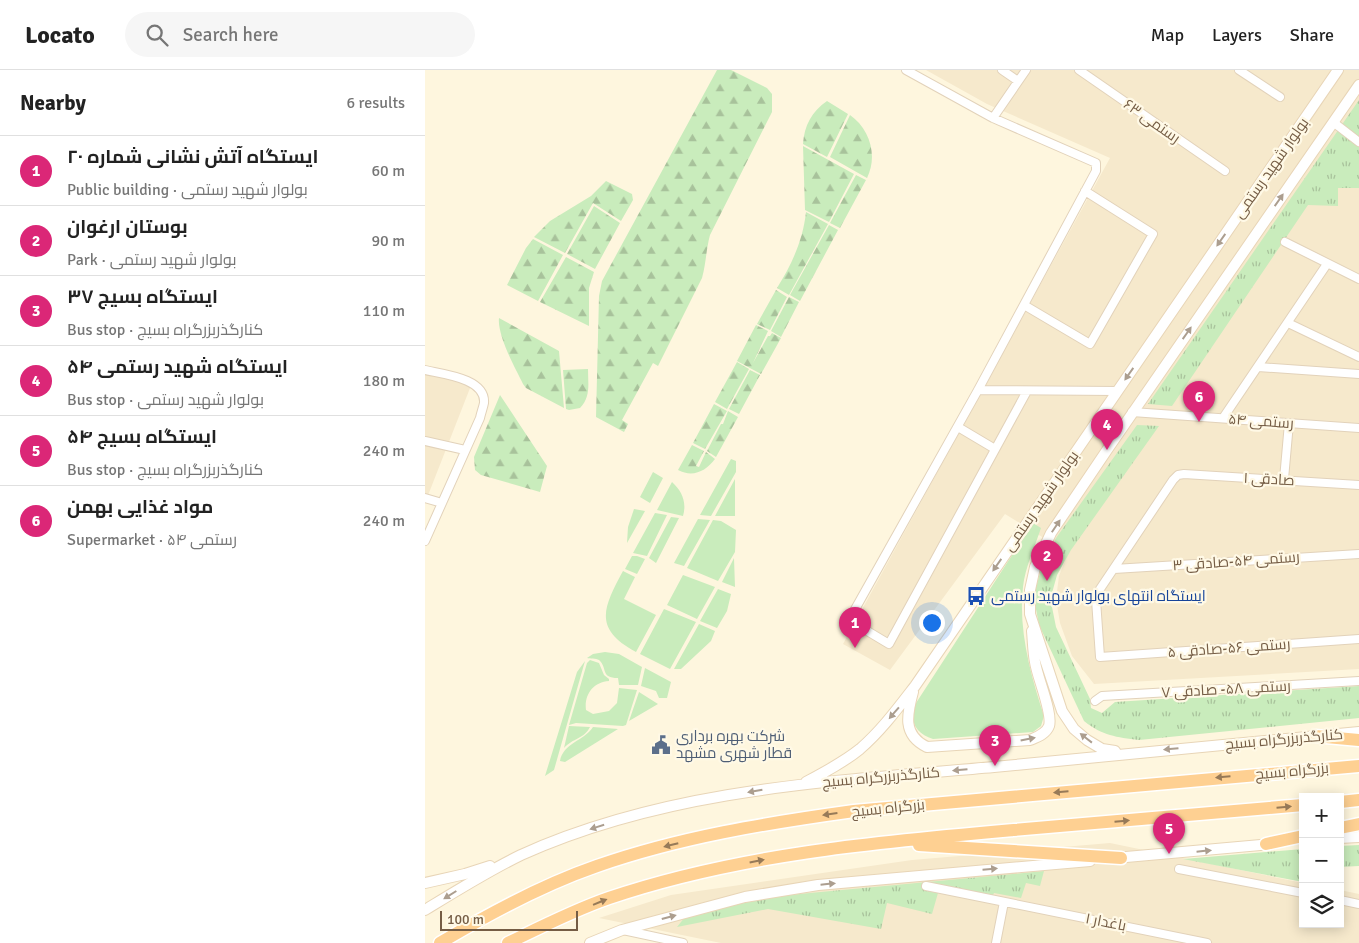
<!DOCTYPE html>
<html lang="en">
<head>
<meta charset="utf-8">
<style>
  body { margin:0; font-family:Signika,Cairo,sans-serif; background:#f6f6f6; color:#222 }
  .controls { position:absolute; right:15px; bottom:15px; display:grid; overflow:hidden; border-radius:0px; box-shadow:0 2px 12px #0003 }
  .controls button { width:45px; height:45px; display:grid; place-items:center; padding:0; border:0; border-bottom:1px solid #e0e0e0; background:#fff; color:#222; font:25px sans-serif }
  .scale { position:absolute; left:15px; bottom:12px; width:138px; box-sizing:border-box; padding-left:5px; border:2px solid #755d45; border-top:0; font-size:14px; line-height:18px; white-space:nowrap; color:#755d45; -webkit-text-stroke:4px #fff9e6; paint-order:stroke }
  .you { position:absolute; left:506px; top:552px; width:18px; height:18px; margin:-12px; border:4px solid #fff; border-radius:50%; background:#1a73e8; box-shadow:0 0 0 8px #1a73e833 }
  .badge { display:grid; place-items:center; width:32px; height:32px; border-radius:50%; background:#db2777; color:#fff; font-size:16px; font-weight:700 }
  .pin { position:absolute; translate:-50% -41px; filter:drop-shadow(0 1px 2px #0008) }
  .pin::after { content:''; position:absolute; top:26px; width:18px; height:15px; background:inherit; clip-path:polygon(0 0,100% 0,50% 100%) }
  .list { margin:0; padding:0; list-style:none }
  h2 { display:flex; justify-content:space-between; align-items:center; height:65px; margin:0; padding:0 20px; font-size:21px }
  h2 small { font-size:16px; font-weight:400; color:#767676 }
  .list li { display:grid; grid-template-columns:32px 1fr auto; gap:15px; align-items:center; box-sizing:border-box; height:70px; padding:0 20px; border-top:1px solid #e0e0e0 }
  .list b { display:block; font-size:19px; white-space:nowrap }
  .list p { margin:0; font-size:16px; white-space:nowrap; color:#767676 }
  .list em { font-size:16px; font-style:normal; color:#767676 }
  .icon { flex:none; width:28px; height:28px; fill:none; stroke:currentColor; stroke-width:2; stroke-linecap:round; stroke-linejoin:round }
  .map { position:relative; flex:none; width:934px; height:873px; overflow:hidden }
  header { display:flex; align-items:center; gap:30px; box-sizing:border-box; height:70px; padding:0 25px; background:#fff; border-bottom:1px solid #e0e0e0 }
  header strong { font-size:24px }
  nav { display:flex; gap:28px; margin-inline-start:auto; font-size:18px }
  .search { width:350px; height:45px; background:#f6f6f6; display:flex; align-items:center; gap:12px; box-sizing:border-box; padding:0 18px; border-radius:28px; color:#767676; font-size:19px }
  main { display:flex }
  aside { flex:1; background:#fff }
  .map>svg:first-child { display:block }
  .residential { fill:#f6e9cc }
  .green { fill:#c9ecbc }
  .forest { fill:url(#forest-firs) }
  .park { fill:url(#park-tufts) }
  .lines { fill:none; stroke-linecap:round; stroke-linejoin:round }
  .minor-casing { stroke:#e2d2ba; stroke-width:10 }
  .secondary-casing { stroke:#e8d5b7; stroke-width:12 }
  .trunk-casing { stroke:#fff; stroke-width:15 }
  .minor { stroke:#fff; stroke-width:8 }
  .secondary { stroke:#fff; stroke-width:10 }
  .trunk { stroke:#fed092; stroke-width:12 }
  .oneway { fill:#ac9e8f }
  .oneway2 { fill:#977a58 }
  .labels { text-anchor:middle; dominant-baseline:central; stroke-width:4.5; stroke-linejoin:round; paint-order:stroke }
  .street-label { font-size:15px; fill:#755d45; stroke:#fff9e6 }
  .transit-label { font-size:15px; fill:#164399; stroke:#fff9e6; text-anchor:start }
  .service-label { font-size:15px; fill:#4e5e75; stroke:#fff9e6; text-anchor:start }
</style>
</head>
<body>
<header>
<strong>Locato</strong>
<div class="search"><svg class="icon" aria-label="search" viewBox="0 0 24 24"><circle cx="10" cy="10" r="6"/><path d="M15 15l6 6"/></svg>Search here</div>
<nav><a>Map</a><a>Layers</a><a>Share</a></nav>
</header>
<main>
<aside>
<h2>Nearby<small>6 results</small></h2>
<ul class="list">
<li><span class="badge">1</span><div><b>ایستگاه آتش نشانی شماره ۲۰</b><p>Public building · بولوار شهید رستمی</p></div><em>60 m</em></li>
<li><span class="badge">2</span><div><b>بوستان ارغوان</b><p>Park · بولوار شهید رستمی</p></div><em>90 m</em></li>
<li><span class="badge">3</span><div><b>ایستگاه بسیج ۳۷</b><p>Bus stop · کنارگذربزرگراه بسیج</p></div><em>110 m</em></li>
<li><span class="badge">4</span><div><b>ایستگاه شهید رستمی ۵۴</b><p>Bus stop · بولوار شهید رستمی</p></div><em>180 m</em></li>
<li><span class="badge">5</span><div><b>ایستگاه بسیج ۵۴</b><p>Bus stop · کنارگذربزرگراه بسیج</p></div><em>240 m</em></li>
<li><span class="badge">6</span><div><b>مواد غذایی بهمن</b><p>Supermarket · رستمی ۵۴</p></div><em>240 m</em></li>
</ul>
</aside>
<div class="map">
<svg width="934" height="873" viewBox="0 0 934 873">
  <defs>
    <pattern id="forest-firs" width="22" height="20" patternUnits="userSpaceOnUse" patternTransform="scale(1.25)"><rect width="22" height="20" fill="#c9ecbc"/><path d="M5 1l3.5 6h-7zM16 11l3.5 6h-7z" fill="#a8c29b"/></pattern>
    <pattern id="park-tufts" width="24" height="20" patternUnits="userSpaceOnUse" patternTransform="scale(1.25)"><rect width="24" height="20" fill="#c9ecbc"/><path d="M3 7l-1-3M5 7V3M7 7l1-3M15 17l-1-3M17 17v-4M19 17l1-3" fill="none" stroke="#a8c29b"/></pattern>
  </defs>
  <rect width="100%" height="100%" fill="#fef6de"/>
  <path class="residential" d="M501,0H934V599L669,614L647,586L635,553L631,529L634,506L643,483L580,444L465,600L418,574L685,88L562,34Z
    M0,303L47,313L0,433Z
    M685,773L878,813V854H915V820L934,824V873H296L174,848L246,825L487,790Z"/>
  <path class="green" d="M306,389L311,391V402L286,446L275,445Z
    M228,402L238,408L225,433L215,427Z
    M310,409V446H290Z
    M247,412C257,421 262,432 258,446L232,440Z
    M209,439L220,441L202,473L203,457Z
    M230,443L242,445L222,486L208,483Z
    M246,447L254,448L231,493L224,488Z
    M273,449L285,450L259,496L249,493Z
    M288,450L296,451L311,460L310,482L293,511L262,498Z
    M608,453L616,458C610,476 600,498 598,517C593,560 606,606 619,646L616,656L608,662L508,669C490,664 483,649 491,633Z
    M207,486H212L220,489L212,504L200,499Z
    M309,488L310,517L297,512Z
    M198,501L210,507L199,529L231,545L211,582C168,559 178,538 198,501Z
    M258,505L290,517L272,549L242,535Z
    M293,519L306,524L302,541L292,558L275,551Z
    M239,539L271,552L245,599L215,584Z
    M274,554L290,561L286,571L256,599H249Z
    M180,582L194,584L217,597L213,615H194L193,608C175,608 183,598 174,590C171,588 165,589 162,588L168,584Z
    M165,590L174,593L179,605L184,609V611C168,612 159,625 161,640L168,644L184,641L192,633L194,618L212,620L201,655L198,656L151,653L144,655L162,593Z
    M160,591L129,700L120,706L152,602Z
    M220,598L246,612L242,628H234L231,621L216,616Z
    M214,622L233,634L204,651Z
    M144,656L165,657C159,669 148,668 139,678Z
    M168,657L193,659L140,692L135,691C138,673 159,671 168,657Z"/>
  <path class="forest" d="M292,0H306L342,18L347,24V42L285,165C281,180 281,194 277,208L233,296L228,293L197,350L203,354L199,362L171,347L174,226L177,211Z
    M402,31L423,44L402,87L378,74C379,56 387,41 402,31Z
    M425,45C445,59 453,86 442,108L405,87Z
    M378,76L429,104L404,152L380,140Z
    M431,105L441,110L415,158L405,153Z
    M181,111L207,124L208,130L196,151L168,133L140,183L109,167L125,151L166,126Z
    M169,136L195,153L170,199L142,184Z
    M381,142L403,154L364,225L352,218C367,194 378,170 381,142Z
    M404,155L413,160L375,231L365,225Z
    M108,169L138,185L113,231L82,215L101,178Z
    M141,187L169,202L164,218V256L115,232Z
    M351,220L362,227L345,260L332,254Z
    M364,227L374,232L356,267L346,261Z
    M74,248L134,281L139,338L101,318L98,314C90,298 72,265 74,248Z
    M331,255L343,261L328,293L343,266H345L347,263L356,268L336,304L312,291Z
    M312,292L324,299L302,339L290,332Z
    M163,299C163,313 166,327 155,338L144,340L141,339L138,300Z
    M325,300L335,305L314,344L304,339Z
    M75,325L122,396L115,422L56,405L50,400L49,387Z
    M289,334L302,341L280,379L268,373Z
    M303,341L313,347L291,387L282,381L296,354H298Z
    M267,375L279,381L271,396L274,397L281,382L290,389C281,401 268,408 253,400Z"/>
  <path class="park" d="M934,30V118H913V136L883,135L747,336L723,334Z
    M712,355L734,356L646,480L632,505L627,523V537L631,557L665,629L666,638L677,643L690,632L934,616V648L714,670C691,667 678,666 659,651L614,555L610,534L611,517L616,499L631,468Z
    M934,775V796L915,797V776Z
    M878,779V812L758,789Z
    M619,801L615,816L601,813L596,828L569,823L564,833L513,823L507,844L462,833L456,859L343,839L252,857L260,847L321,829Z"/>
  <g class="lines">
    <g class="minor-casing">
      <path id="minor" d="M481,0L568,48L671,93V101L553,320L424,550L464,574L602,321
        M577,0L593,11
        M654,0L800,101
        M814,0L855,27
        M568,48L601,0
        M908,52L934,72
        M860,172L934,209
        M599,235L665,274L728,164L660,121
        M863,253L934,287
        M833,297L934,304
        M0,300C17,304 61,308 59,333C58,338 56,343 55,348L0,471
        M553,320L692,321
        M707,342L934,358
        M798,348L902,194
        M533,357L570,379
        M0,371L40,380
        M859,409L864,353
        M934,415L759,404L753,405L748,410L675,519L671,530L675,587L934,569
        M0,428L17,433
        M689,499L934,484
        M670,631L677,626L934,611
        M754,799L878,823
        M501,816L782,873
        M915,830L934,834
        M198,860L258,873
        M571,873L579,832"/>
    </g>
    <g class="secondary-casing">
      <path id="secondary" d="M488,622C482,644 477,665 502,677L605,670C612,667 621,664 624,656C628,643 612,607 610,592C608,582 608,572 607,561
        M690,681L677,679L662,670L649,659L637,641L605,544V520L610,497L626,463L682,380L934,15
        M381,712C400,702 419,692 435,679C456,661 473,638 490,616L913,0
        M915,768L934,767
        M690,788L847,774
        M0,813L40,804L65,796
        M0,840C31,821 63,801 96,785C244,718 410,711 569,697C690,685 812,674 934,662
        M165,873L197,860L320,827L393,815L665,791"/>
    </g>
    <g class="trunk-casing">
      <path id="trunk" d="M890,666L934,670
        M915,732L934,730
        M915,758L934,754
        M841,774L878,766
        M494,775L696,788
        M15,873C65,843 117,815 172,796C255,767 342,753 429,741L934,696
        M83,873C116,857 149,840 184,828C314,784 453,772 589,760C685,752 782,743 878,735"/>
    </g>
    <use href="#minor" class="minor"/>
    <use href="#secondary" class="secondary"/>
    <use href="#trunk" class="trunk"/>
  </g>
  <defs><path id="oneway-solid" d="M-6-.8H1V-3.2L6.5 0L1 3.2V.8H-6Z" transform="scale(1.25)"/></defs>
  <g class="oneway">
    <use href="#oneway-solid" transform="translate(854 130) rotate(-55)"/>
    <use href="#oneway-solid" transform="translate(796 170) rotate(125)"/>
    <use href="#oneway-solid" transform="translate(762 263) rotate(-55)"/>
    <use href="#oneway-solid" transform="translate(704 304) rotate(125)"/>
    <use href="#oneway-solid" transform="translate(631 456) rotate(-56)"/>
    <use href="#oneway-solid" transform="translate(572 495) rotate(125)"/>
    <use href="#oneway-solid" transform="translate(469 643) rotate(131)"/>
    <use href="#oneway-solid" transform="translate(661 668) rotate(-142)"/>
    <use href="#oneway-solid" transform="translate(603 669) rotate(-11)"/>
    <use href="#oneway-solid" transform="translate(746 679) rotate(175)"/>
    <use href="#oneway-solid" transform="translate(535 700) rotate(175)"/>
    <use href="#oneway-solid" transform="translate(330 721) rotate(170)"/>
    <use href="#oneway-solid" transform="translate(172 757) rotate(163)"/>
    <use href="#oneway-solid" transform="translate(779 781) rotate(-6)"/>
    <use href="#oneway-solid" transform="translate(565 799) rotate(-5)"/>
    <use href="#oneway-solid" transform="translate(403 814) rotate(-6)"/>
    <use href="#oneway-solid" transform="translate(25 825) rotate(148)"/>
    <use href="#oneway-solid" transform="translate(244 847) rotate(-15)"/>
  </g>
  <g class="oneway2">
    <use href="#oneway-solid" transform="translate(798 707) rotate(175)"/>
    <use href="#oneway-solid" transform="translate(636 722) rotate(175)"/>
    <use href="#oneway-solid" transform="translate(859 737) rotate(-5)"/>
    <use href="#oneway-solid" transform="translate(405 744) rotate(172)"/>
    <use href="#oneway-solid" transform="translate(697 751) rotate(-5)"/>
    <use href="#oneway-solid" transform="translate(246 775) rotate(166)"/>
    <use href="#oneway-solid" transform="translate(332 791) rotate(-11)"/>
    <use href="#oneway-solid" transform="translate(175 832) rotate(-22)"/>
  </g>
  <defs>
    <g id="bus-bare" transform="scale(1.5)"><path d="M-5-6H5V4H4V6H2V4H-2V6H-4V4H-5ZM-3.5-4V0h7V-4ZM-3.5 1.2v1.5H-2V1.2ZM2 1.2v1.5H3.5V1.2Z" fill="#1a4fb4" stroke="#fff9e6" stroke-width="2.5" paint-order="stroke"/></g>
    <g id="civic-bare" transform="scale(1.5)"><path d="M-.6-6.5H3V-4.5H.6V-3L4-1V1h2V6H-6V1h2V-1L-.6-3ZM-1.2 2.5V6h2.4V2.5Z" fill="#5c6f8a" stroke="#fff9e6" stroke-width="2.5" paint-order="stroke"/></g>
  </defs>
  <g fill-rule="evenodd">
    <use href="#bus-bare" x="551" y="526"/>
    <use href="#civic-bare" x="236" y="675"/>
  </g>
  <g class="labels">
    <g class="street-label">
      <text transform="translate(727 51) rotate(35)">رستمی ۶۳</text>
      <text transform="translate(846 98) rotate(-55)">بولوار شهید رستمی</text>
      <text transform="translate(836 351) rotate(4)">رستمی ۵۴</text>
      <text transform="translate(844 409) rotate(3)">صادقی ۱</text>
      <text transform="translate(616 431) rotate(-55)">بولوار شهید رستمی</text>
      <text transform="translate(811 491) rotate(-4)">رستمی ۵۴-صادقی ۳</text>
      <text transform="translate(804 578) rotate(-4)">رستمی ۵۶-صادقی ۵</text>
      <text transform="translate(801 619) rotate(-3)">رستمی ۵۸- صادقی ۷</text>
      <text transform="translate(859 669) rotate(-5)">کنارگذربزرگراه بسیج</text>
      <text transform="translate(867 701) rotate(-5)">بزرگراه بسیج</text>
      <text transform="translate(456 707) rotate(-5)">کنارگذربزرگراه بسیج</text>
      <text transform="translate(463 738) rotate(-6)">بزرگراه بسیج</text>
      <text transform="translate(681 852) rotate(11)">باغدار ۱</text>
    </g>
    <g class="transit-label">
      <text x="566" y="526">ایستگاه انتهای بولوار شهید رستمی</text>
    </g>
    <g class="service-label">
      <text x="251" y="666">شرکت بهره برداری<tspan x="251" dy="17">قطار شهری مشهد</tspan></text>
    </g>
  </g>
</svg>
<div class="controls">
<button>+</button>
<button>−</button>
<button><svg class="icon" aria-label="layers" viewBox="0 0 24 24"><path d="M12 4l9 5-9 5-9-5zM3 14l9 5 9-5"/></svg></button>
</div>
<div class="scale">100 m</div>
<div class="you"></div>
<div class="pin badge" style="left:430px;top:578px">1</div>
<div class="pin badge" style="left:622px;top:511px">2</div>
<div class="pin badge" style="left:570px;top:696px">3</div>
<div class="pin badge" style="left:682px;top:380px">4</div>
<div class="pin badge" style="left:744px;top:784px">5</div>
<div class="pin badge" style="left:774px;top:352px">6</div>
</div>
</main>
</body>
</html>
